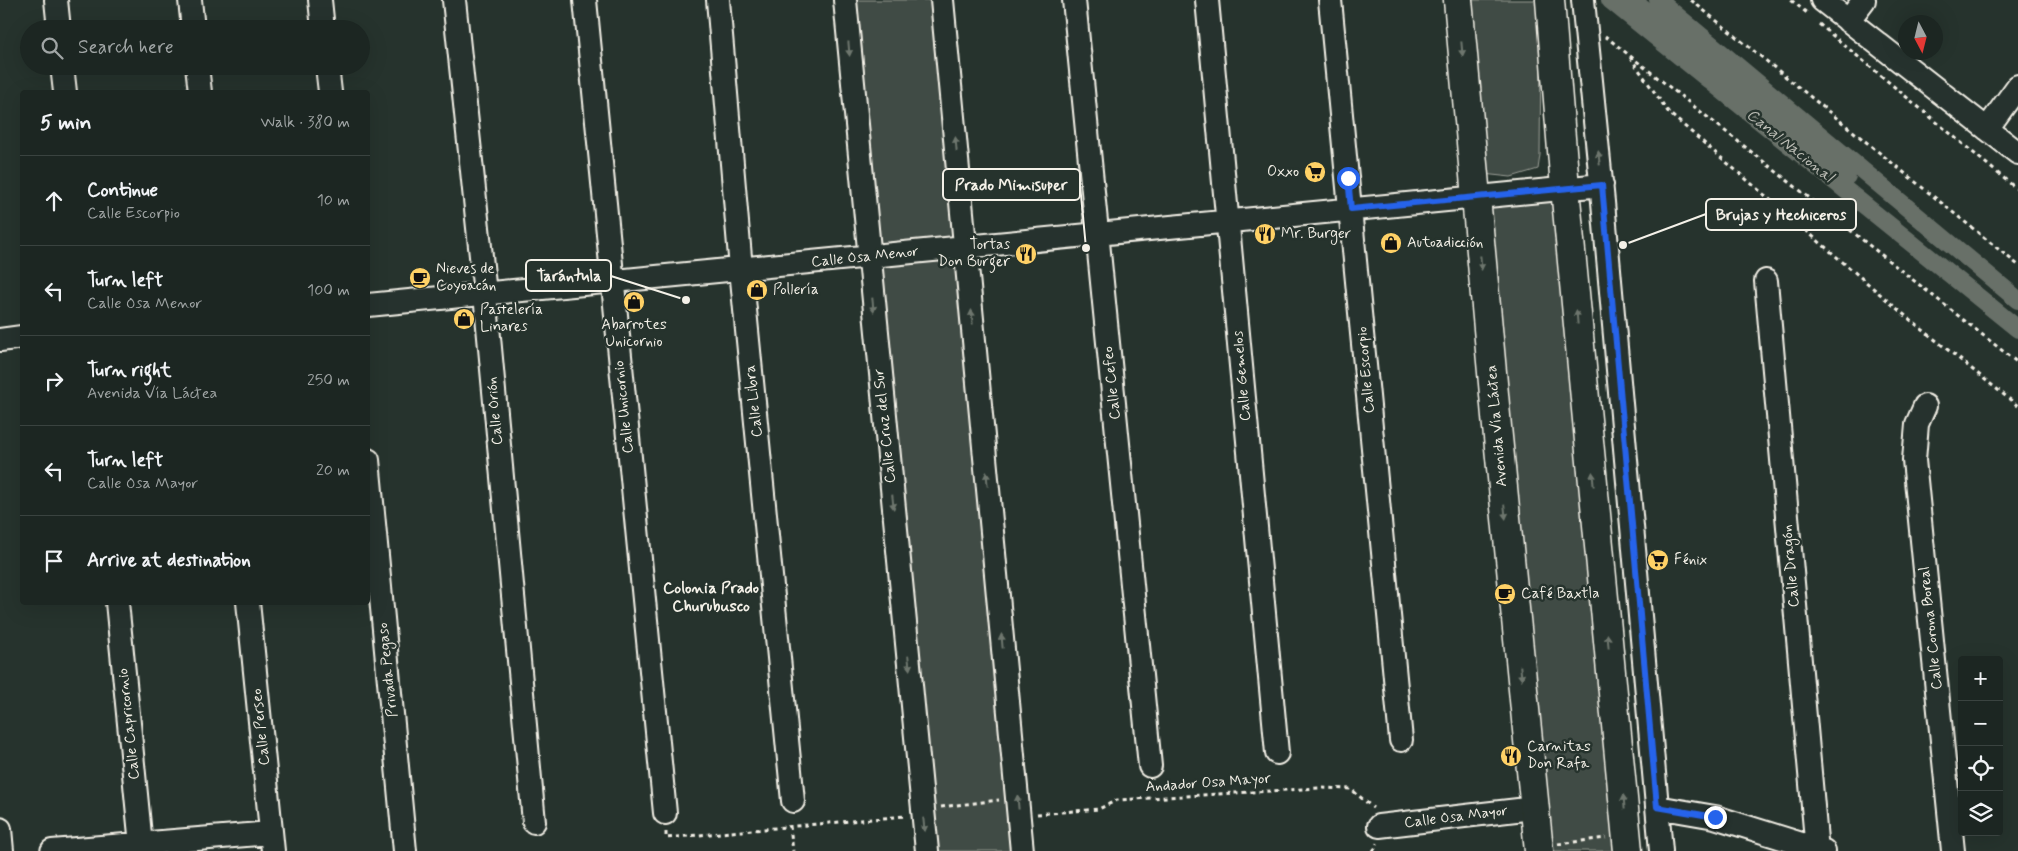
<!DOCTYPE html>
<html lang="en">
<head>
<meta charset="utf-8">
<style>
  body { margin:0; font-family:Mynerve,sans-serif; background:#29322f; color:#f1f3f6 }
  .controls { position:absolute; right:15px; bottom:15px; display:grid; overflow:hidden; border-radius:5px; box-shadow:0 5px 20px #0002 }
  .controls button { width:45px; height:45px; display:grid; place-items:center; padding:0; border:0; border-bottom:1px solid #3a4340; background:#1c2622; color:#f1f3f6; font:25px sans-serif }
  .compass { position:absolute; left:1898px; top:15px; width:45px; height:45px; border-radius:50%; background:#1c2622; box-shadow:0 5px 20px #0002; rotate:173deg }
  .stop { position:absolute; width:15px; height:15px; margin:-11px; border:4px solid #2563eb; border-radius:50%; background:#fff }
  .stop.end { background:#2563eb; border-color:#fff; box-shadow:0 1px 5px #0008 }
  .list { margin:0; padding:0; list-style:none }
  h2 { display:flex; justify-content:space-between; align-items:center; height:65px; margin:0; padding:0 20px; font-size:21px }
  h2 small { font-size:16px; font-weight:400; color:#a0a5a5 }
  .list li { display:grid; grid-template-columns:32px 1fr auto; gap:15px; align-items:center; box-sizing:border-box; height:90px; padding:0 20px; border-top:1px solid #3a4340 }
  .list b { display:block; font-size:19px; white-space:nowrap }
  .list p { margin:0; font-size:16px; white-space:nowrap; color:#a0a5a5 }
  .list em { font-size:16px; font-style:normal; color:#a0a5a5 }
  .icon { flex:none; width:28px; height:28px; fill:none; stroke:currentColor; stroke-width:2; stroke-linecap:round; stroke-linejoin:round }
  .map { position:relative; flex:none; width:2018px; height:851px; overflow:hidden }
  .search { position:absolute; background:#1c2622; box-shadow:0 5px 20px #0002; left:20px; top:20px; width:350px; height:55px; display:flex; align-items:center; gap:12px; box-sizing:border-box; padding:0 18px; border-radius:28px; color:#a0a5a5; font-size:19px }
  .panel { position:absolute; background:#1c2622; box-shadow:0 5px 20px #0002; left:20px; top:90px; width:350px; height:515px; border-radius:5px }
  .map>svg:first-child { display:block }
  .green { fill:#414b45; stroke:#9a9e96 }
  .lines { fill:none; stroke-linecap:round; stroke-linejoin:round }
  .canal { stroke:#676f68; stroke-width:18 }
  .minor-casing { stroke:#f4f1e8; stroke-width:26 }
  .major-casing { stroke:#f4f1e8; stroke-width:31 }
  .path { stroke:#f4f1e8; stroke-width:3; stroke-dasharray:4 4; stroke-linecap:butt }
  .minor { stroke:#26332d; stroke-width:22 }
  .major { stroke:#26332d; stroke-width:28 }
  .oneway { fill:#6e766e }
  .route { stroke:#2563eb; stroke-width:6 }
  .labels { text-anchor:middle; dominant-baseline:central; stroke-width:5; stroke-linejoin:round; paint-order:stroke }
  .poi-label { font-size:15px; fill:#f4f1e8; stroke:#26332d; text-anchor:start }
  .street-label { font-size:15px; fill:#f4f1e8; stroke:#26332d }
  .water-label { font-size:16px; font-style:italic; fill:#bcbdb5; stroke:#26332d }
  .neighbourhood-label { font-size:16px; font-weight:bold; fill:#f4f1e8; stroke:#26332d }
  .leader { fill:none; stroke:#f4f1e8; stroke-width:2 }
  .callout-dot { fill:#f4f1e8; stroke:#26332d; stroke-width:2 }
  .callout { fill:#26332d; stroke:#f4f1e8; stroke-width:2 }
  .callout-label { font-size:16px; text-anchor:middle; font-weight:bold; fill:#f4f1e8 }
</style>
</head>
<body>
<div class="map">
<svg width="2018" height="851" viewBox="0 0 2018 851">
  <rect width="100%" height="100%" fill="#26332d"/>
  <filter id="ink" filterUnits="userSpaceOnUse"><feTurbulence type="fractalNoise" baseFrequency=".02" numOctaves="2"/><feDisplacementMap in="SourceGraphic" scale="10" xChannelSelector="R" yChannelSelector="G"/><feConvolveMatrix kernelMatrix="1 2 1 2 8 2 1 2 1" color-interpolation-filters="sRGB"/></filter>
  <g filter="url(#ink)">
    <path class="green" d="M851,0H937L1014,851H932Z
      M1469,0H1538L1541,35L1540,155L1538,169L1511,177L1483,174Z
      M1556,201L1619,851H1547L1480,208Z"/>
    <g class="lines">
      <path class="canal" d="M1610,0L2018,329
        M1632,0L1847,176
        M1658,0L2018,300"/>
      <g class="minor-casing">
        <path id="minor" d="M56,0L59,29
          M190,0L193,29
          M320,0L323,29
          M454,0L485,294L534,822
          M585,0L665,813
          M718,0L741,269L793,801
          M845,0L927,851
          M942,0L1022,851
          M1074,0L1150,766
          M1207,0L1277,753
          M1330,0L1401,740
          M1583,0L1603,202L1661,851
          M1822,0L2018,153
          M1848,21L1864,0
          M62,66L65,92
          M197,66L200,92
          M327,66L330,92
          M1987,129L2018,86
          M1766,281L1817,851
          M368,305L1602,185
          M0,340L22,337
          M1925,406L1917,424L1914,460L1953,851
          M368,460L405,851
          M117,602L141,845
          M248,602L273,851
          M1657,807L1715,817L1824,851
          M1379,826L1534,808
          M0,829L2,851
          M52,851L271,833"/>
      </g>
      <g class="major-casing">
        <path id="major" d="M1458,0L1497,427L1539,851
          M1550,0L1565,188L1628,851"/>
      </g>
      <path class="path" d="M1691,0L2018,265
        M1791,0L1807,13
        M1819,24L2018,190
        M1605,36L2018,363
        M1630,57L1669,113L1908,318L2018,406
        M941,807L999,800
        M1037,814L1099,809L1117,800L1320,788L1351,789L1373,808
        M790,826L793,851
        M666,832V838L905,816
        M1558,844L1606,838
        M1373,851L1376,847L1377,843"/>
      <use href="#minor" class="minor"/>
      <use href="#major" class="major"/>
    </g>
    <defs><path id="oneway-solid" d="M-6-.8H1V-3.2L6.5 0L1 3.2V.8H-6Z" transform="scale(1.25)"/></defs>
    <g class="oneway">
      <use href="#oneway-solid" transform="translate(849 49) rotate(85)"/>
      <use href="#oneway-solid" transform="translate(1462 49) rotate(85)"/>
      <use href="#oneway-solid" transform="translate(956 144) rotate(-95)"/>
      <use href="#oneway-solid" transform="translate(1599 158) rotate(-96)"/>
      <use href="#oneway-solid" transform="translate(1481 263) rotate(85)"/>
      <use href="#oneway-solid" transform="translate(873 305) rotate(84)"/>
      <use href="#oneway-solid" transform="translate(972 317) rotate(-95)"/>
      <use href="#oneway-solid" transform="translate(1577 317) rotate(-95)"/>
      <use href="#oneway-solid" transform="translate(987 479) rotate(-95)"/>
      <use href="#oneway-solid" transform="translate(1593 479) rotate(-95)"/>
      <use href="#oneway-solid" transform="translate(893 502) rotate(84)"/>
      <use href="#oneway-solid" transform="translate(1505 512) rotate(84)"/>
      <use href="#oneway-solid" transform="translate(1002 641) rotate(-95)"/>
      <use href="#oneway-solid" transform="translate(1608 641) rotate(-95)"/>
      <use href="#oneway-solid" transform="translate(909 663) rotate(84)"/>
      <use href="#oneway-solid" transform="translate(1521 673) rotate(84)"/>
      <use href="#oneway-solid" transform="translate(1018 802) rotate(-95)"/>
      <use href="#oneway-solid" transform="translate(1624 802) rotate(-95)"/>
      <use href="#oneway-solid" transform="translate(924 825) rotate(84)"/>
    </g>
  </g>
  <g class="lines" filter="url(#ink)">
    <path class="route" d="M1348,178L1351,209L1602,185L1657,807L1715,817"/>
  </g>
  <defs>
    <g id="supermarket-disc" transform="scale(1.125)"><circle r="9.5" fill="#ffd166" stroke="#26332d"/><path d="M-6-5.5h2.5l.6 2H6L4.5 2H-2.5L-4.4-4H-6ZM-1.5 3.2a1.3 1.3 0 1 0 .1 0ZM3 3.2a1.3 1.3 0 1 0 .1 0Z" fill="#111"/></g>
    <g id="restaurant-disc" transform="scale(1.125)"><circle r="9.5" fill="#ffd166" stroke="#26332d"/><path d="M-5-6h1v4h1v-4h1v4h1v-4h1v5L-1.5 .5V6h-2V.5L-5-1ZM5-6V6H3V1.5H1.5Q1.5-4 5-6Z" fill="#111"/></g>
    <g id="shop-disc" transform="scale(1.125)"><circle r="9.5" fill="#ffd166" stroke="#26332d"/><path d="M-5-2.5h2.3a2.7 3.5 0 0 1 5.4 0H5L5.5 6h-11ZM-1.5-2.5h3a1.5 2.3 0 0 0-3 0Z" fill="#111"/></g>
    <g id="cafe-disc" transform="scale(1.125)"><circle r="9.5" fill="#ffd166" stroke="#26332d"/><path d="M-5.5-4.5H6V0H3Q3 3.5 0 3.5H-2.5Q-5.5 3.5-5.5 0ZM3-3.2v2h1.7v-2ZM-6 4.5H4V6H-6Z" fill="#111"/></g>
  </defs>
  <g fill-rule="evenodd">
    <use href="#supermarket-disc" x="1315" y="172"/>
    <use href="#restaurant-disc" x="1265" y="234"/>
    <use href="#shop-disc" x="1391" y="243"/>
    <use href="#restaurant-disc" x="1026" y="254"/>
    <use href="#cafe-disc" x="420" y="278"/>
    <use href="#shop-disc" x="757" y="290"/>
    <use href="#shop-disc" x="634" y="302"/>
    <use href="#shop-disc" x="464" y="319"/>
    <use href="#supermarket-disc" x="1658" y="560"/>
    <use href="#cafe-disc" x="1505" y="594"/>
    <use href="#restaurant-disc" x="1511" y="756"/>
  </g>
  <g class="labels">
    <g class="poi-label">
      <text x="1299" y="172" text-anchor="end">Oxxo</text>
      <text x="1281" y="234">Mr. Burger</text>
      <text x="1407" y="243">Autoadicción</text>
      <text x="1010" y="245" text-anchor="end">Tortas<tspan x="1010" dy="17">Don Burger</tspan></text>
      <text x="436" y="269">Nieves de<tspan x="436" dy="17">Coyoacán</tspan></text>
      <text x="773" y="290">Pollería</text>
      <text x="480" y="310">Pastelería<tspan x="480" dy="17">Linares</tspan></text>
      <text x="634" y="325" text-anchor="middle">Abarrotes<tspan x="634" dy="17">Unicornio</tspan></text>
      <text x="1674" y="560">Fénix</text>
      <text x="1521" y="594">Café Baxtla</text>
      <text x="1527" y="747">Carnitas<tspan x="1527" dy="17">Don Rafa</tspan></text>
    </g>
    <g class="street-label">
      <text transform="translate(865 257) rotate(-6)">Calle Osa Menor</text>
      <text transform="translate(1366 370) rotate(-95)">Calle Escorpio</text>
      <text transform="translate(1242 376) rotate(-95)">Calle Gemelos</text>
      <text transform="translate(1112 383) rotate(-96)">Calle Cefeo</text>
      <text transform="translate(754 401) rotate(-96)">Calle Libra</text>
      <text transform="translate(624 407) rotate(-96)">Calle Unicornio</text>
      <text transform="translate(495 411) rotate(-95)">Calle Orión</text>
      <text transform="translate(885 426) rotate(-96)">Calle Cruz del Sur</text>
      <text transform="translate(1497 426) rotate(-95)">Avenida Vía Láctea</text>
      <text transform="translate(1791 566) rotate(-95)">Calle Dragón</text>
      <text transform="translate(1931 628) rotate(-96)">Calle Corona Boreal</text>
      <text transform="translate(388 670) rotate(-96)">Privada Pegaso</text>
      <text transform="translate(129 724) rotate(-96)">Calle Capricornio</text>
      <text transform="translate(261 727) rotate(-96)">Calle Perseo</text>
      <text transform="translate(1208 783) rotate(-4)">Andador Osa Mayor</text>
      <text transform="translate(1456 817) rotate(-7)">Calle Osa Mayor</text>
    </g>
    <g class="water-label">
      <text transform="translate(1790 146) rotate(39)">Canal Nacional</text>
    </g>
    <g class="neighbourhood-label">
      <text x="711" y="588">Colonia Prado<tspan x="711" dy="18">Churubusco</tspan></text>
    </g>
  </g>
  <path class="leader" d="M1086 248L1080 185M1623 245L1706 214M686 300L611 276"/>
  <g class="callout-dot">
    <circle cx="1086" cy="248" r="5"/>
    <circle cx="1623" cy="245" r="5"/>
    <circle cx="686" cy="300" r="5"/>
  </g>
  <g class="callout">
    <rect x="943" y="169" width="137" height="31" rx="5"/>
    <rect x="1706" y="199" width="150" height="31" rx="5"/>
    <rect x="526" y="260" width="85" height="31" rx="5"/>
  </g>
  <g class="callout-label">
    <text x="1011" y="190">Prado Mimisuper</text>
    <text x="1781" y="220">Brujas y Hechiceros</text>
    <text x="569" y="281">Tarántula</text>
  </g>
</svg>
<div class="controls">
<button>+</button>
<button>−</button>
<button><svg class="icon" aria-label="locate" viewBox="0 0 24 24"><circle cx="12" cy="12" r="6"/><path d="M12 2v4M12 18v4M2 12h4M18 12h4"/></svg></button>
<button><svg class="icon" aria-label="layers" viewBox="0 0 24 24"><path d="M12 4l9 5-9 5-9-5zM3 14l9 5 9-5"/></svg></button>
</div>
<svg class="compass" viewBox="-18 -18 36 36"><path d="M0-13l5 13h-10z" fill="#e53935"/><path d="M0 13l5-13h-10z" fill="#a0a5a5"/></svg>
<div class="stop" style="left:1348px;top:178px"></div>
<div class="stop end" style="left:1715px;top:817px"></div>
<div class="search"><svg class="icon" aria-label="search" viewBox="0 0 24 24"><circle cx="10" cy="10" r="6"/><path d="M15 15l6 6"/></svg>Search here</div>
<section class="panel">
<h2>5 min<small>Walk · 380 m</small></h2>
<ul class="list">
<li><svg class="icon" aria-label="ahead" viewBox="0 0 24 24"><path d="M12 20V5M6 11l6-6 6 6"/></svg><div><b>Continue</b><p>Calle Escorpio</p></div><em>10 m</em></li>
<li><svg class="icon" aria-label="left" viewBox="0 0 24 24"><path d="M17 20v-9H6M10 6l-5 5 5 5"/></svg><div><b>Turn left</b><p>Calle Osa Menor</p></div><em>100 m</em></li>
<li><svg class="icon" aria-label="right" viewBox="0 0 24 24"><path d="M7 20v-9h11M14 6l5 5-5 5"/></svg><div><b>Turn right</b><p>Avenida Vía Láctea</p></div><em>250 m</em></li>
<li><svg class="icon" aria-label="left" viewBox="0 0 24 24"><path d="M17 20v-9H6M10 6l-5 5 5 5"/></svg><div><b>Turn left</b><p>Calle Osa Mayor</p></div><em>20 m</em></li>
<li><svg class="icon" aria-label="arrive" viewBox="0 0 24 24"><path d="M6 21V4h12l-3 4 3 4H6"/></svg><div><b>Arrive at destination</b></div></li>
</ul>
</section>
</div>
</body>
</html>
